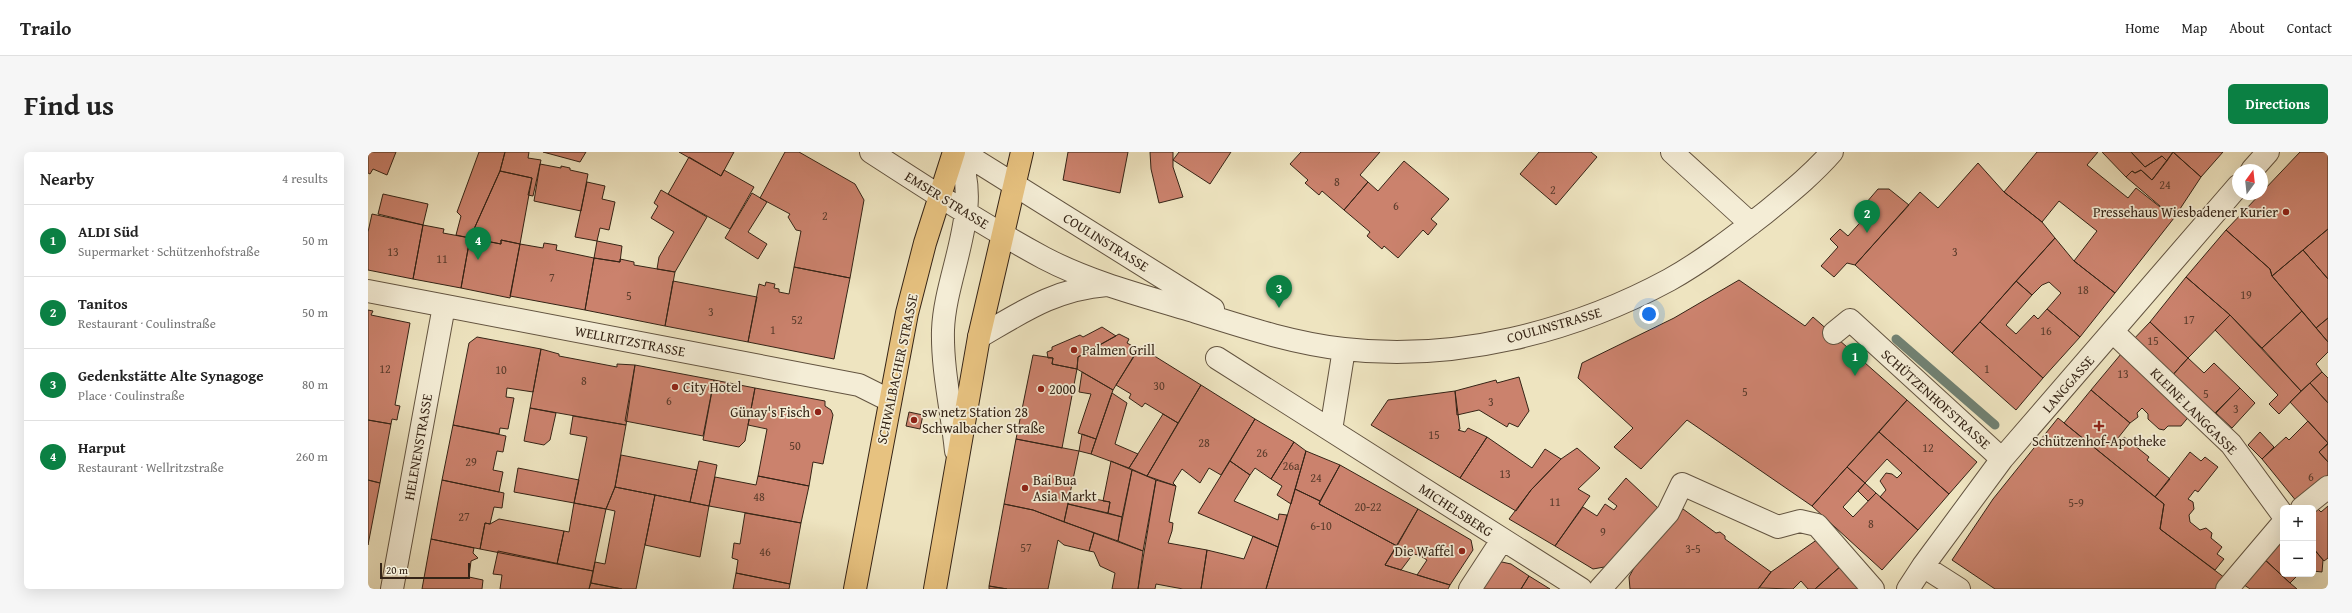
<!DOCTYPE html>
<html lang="en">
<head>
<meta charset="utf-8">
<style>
  body { margin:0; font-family:"Gentium Book Plus",serif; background:#f6f6f6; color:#222 }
  .controls { position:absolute; right:12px; bottom:12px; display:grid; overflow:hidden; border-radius:6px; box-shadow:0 4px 16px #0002 }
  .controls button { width:36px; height:36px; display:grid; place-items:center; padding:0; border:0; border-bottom:1px solid #e0e0e0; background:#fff; color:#222; font:20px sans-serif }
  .compass { position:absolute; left:1864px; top:12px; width:36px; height:36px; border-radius:50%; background:#fff; box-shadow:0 4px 16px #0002; rotate:15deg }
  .scale { position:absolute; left:12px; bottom:10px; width:90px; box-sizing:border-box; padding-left:4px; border:2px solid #352416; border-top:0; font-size:11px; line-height:14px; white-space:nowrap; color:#352416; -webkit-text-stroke:3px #f4edd6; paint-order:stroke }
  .you { position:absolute; left:1281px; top:162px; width:14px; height:14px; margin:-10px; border:3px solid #fff; border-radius:50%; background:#1a73e8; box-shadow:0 0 0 6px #1a73e833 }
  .badge { display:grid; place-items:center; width:26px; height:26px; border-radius:50%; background:#0b8043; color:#fff; font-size:13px; font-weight:700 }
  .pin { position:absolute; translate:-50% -33px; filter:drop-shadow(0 1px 2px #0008) }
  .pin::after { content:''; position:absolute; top:21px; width:14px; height:12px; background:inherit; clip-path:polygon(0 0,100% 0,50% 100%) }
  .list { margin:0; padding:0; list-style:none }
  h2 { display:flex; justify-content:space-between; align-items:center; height:52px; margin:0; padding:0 16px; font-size:17px }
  h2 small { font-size:13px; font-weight:400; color:#767676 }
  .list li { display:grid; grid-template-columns:26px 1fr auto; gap:12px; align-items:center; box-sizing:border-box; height:72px; padding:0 16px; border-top:1px solid #e0e0e0 }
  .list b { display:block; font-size:15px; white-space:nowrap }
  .list p { margin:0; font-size:13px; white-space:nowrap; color:#767676 }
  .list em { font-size:13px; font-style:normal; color:#767676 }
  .map { position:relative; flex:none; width:1960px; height:437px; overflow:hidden; border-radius:6px }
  header { display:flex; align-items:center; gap:24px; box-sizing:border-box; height:56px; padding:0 20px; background:#fff; border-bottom:1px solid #e0e0e0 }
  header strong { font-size:19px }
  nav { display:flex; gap:22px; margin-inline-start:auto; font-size:14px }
  .intro { display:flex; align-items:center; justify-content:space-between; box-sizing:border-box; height:96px; padding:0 24px }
  h1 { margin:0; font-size:28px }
  .button { padding:10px 18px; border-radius:6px; background:#0b8043; color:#fff; font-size:14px; font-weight:700 }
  main { display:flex; gap:24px; padding:0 24px }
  aside { flex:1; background:#fff; border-radius:6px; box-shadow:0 4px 16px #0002 }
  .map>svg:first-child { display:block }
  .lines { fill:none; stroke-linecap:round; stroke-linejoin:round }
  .stream { stroke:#718172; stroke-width:9 }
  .building { fill:#cb826d; stroke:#352416 }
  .minor-casing { stroke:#635440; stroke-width:24 }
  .major-casing { stroke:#352416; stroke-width:24 }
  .minor { stroke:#f4edd6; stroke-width:22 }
  .major { stroke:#e7c280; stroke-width:22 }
  .poi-dot { fill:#8f2418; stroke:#f4edd6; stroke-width:1.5 }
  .labels { text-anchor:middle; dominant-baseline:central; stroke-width:3.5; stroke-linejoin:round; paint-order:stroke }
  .number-label { font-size:12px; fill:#5a3c2c }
  .street-label { font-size:14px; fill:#352416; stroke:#f4edd6 }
  .poi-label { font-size:14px; fill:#352416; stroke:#f4edd6; text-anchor:start }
</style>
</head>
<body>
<header>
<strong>Trailo</strong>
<nav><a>Home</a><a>Map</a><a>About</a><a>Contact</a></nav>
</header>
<div class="intro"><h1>Find us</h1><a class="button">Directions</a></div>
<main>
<aside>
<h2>Nearby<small>4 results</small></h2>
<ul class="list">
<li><span class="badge">1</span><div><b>ALDI Süd</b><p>Supermarket · Schützenhofstraße</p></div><em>50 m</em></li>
<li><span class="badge">2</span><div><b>Tanitos</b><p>Restaurant · Coulinstraße</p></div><em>50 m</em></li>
<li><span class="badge">3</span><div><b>Gedenkstätte Alte Synagoge</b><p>Place · Coulinstraße</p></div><em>80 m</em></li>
<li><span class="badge">4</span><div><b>Harput</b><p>Restaurant · Wellritzstraße</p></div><em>260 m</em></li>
</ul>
</aside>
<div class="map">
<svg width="1960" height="437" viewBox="0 0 1960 437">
  <rect width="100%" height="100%" fill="#eee4c0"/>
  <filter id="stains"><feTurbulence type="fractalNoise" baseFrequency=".005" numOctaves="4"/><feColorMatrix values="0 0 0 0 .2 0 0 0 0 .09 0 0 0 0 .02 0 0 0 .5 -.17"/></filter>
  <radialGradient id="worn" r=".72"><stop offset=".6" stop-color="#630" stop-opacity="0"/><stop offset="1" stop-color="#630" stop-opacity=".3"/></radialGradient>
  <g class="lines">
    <path class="stream" d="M1528,187L1627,273"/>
  </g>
  <path class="building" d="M0,0H28L19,23L5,17L2,22L0,21Z
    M111,0H137L132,19L102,86L88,83L93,64L89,60Z
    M137,0H161L160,6L173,8L165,44L160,43L164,26L132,19Z
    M175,0H218L212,10Z
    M311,0H366L353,24Z
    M417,0H431L487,32L496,48L482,126L426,115L433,79L428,78L420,65L422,62L392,46Z
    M700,0H760L752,41L695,28Z
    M782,0H805V15L815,45L791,51L783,17Z
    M811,0H863L842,32L805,8Z
    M933,0H1012L992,23L1000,30L976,58L954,39L951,43L937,31L940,28L922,12Z
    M1171,0H1223L1229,5L1188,53L1152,22Z
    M1669,0H1730L1719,13L1760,46L1768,36L1806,66L1747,141L1706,109L1729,79L1691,49L1674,70L1636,40Z
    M1734,0H1763L1777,15L1794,4L1799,9L1784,28L1773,18L1767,21L1764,19L1758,25Z
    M1763,0H1805L1799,9L1794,4L1777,15Z
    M1805,0L1833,25L1806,66L1758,25L1764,19L1767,21L1773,18L1784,28Z
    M1805,0H1855L1833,25Z
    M1932,0H1959L1960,2V77L1904,124L1902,117L1858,78Z
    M321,5L353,24L356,18L386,35L362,77L300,42Z
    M1036,9L1081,47L1063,67L1069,72L1060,83L1055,78L1030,106L1016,94L1014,97L999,84L1002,80L976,58L1000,30L1010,39Z
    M1610,11L1636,40L1674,70L1687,86L1584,201L1487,113L1552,40L1570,56Z
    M172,12L193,16V14L202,16V18L220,22L213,59L166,49Z
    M132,19L164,26L152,92L133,88V92L102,86Z
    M219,30L237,34L234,47L247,50L241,78L232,76L229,89L207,85Z
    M1510,37H1521L1541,53L1487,113L1479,111L1466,125L1453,114L1470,95L1462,87L1472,77L1480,84L1499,63L1498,51Z
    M293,38L339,65L307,120L289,117L291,105L306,80L283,66L290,54L286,51Z
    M384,41L399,50L380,80L399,92L390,107L357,86Z
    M15,42L60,52L55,73L10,62Z
    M4,62L55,73L45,127L0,118V80Z
    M55,73L76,77L75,81L102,86L93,136L45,127Z
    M1960,77V127L1935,98Z
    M1858,78L1902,117L1904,124L1934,159L1894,196L1862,163L1818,125Z
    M102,86L133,92V88L152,92L142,146L93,136Z
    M1687,86L1706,109L1747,141L1712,185L1679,157L1693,141L1681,130L1674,133L1664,143L1648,129Z
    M229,89L254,94L252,110L226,106Z
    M176,91L189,93L188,98L226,106L217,158L142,144L152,92L175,96Z
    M1935,98L1960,127V166L1948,176L1904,124Z
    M226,106L252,110V107L266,110V113L307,120L297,174L217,158Z
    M426,115L482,126L466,207L380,190L391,132L397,134L398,130L407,132L406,136L411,137V140L421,142Z
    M1818,125L1862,163L1820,206L1782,170Z
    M1371,128L1437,174L1445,165L1539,248L1444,354L1319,268L1273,317L1246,295L1265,276L1210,226L1214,211L1306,166Z
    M305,129L389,145L380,190L297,174Z
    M1648,129L1664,143L1638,173L1648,182L1666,163L1670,167L1679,157L1712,185L1675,226L1612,170Z
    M0,158L5,159L3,163L42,171L27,253L32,254L30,262L29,268L24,267L23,272L0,268Z
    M1934,159L1960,190V200L1948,212L1954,220L1933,239L1894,196Z
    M1862,163L1933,239L1911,262L1901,252L1910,243L1847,178Z
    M1960,166V190L1948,176Z
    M1612,170L1675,226L1648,258L1584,201Z
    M1782,170L1820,206L1802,226L1763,190Z
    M734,175L748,184L710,205L709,217L684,212L685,206H680L679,200L684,198V195L712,183L715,185Z
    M751,182L761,187L759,191L770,197L745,238L709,217L710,205Z
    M109,185L173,197L165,240L139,236L138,245L146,246L140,277L132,276L131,282L85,273L101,191Z
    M1763,190L1823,262L1813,274H1800L1796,278L1791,277L1780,267V262L1774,256L1769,261L1770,265L1762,271L1723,238Z
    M772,195L833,233L810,271L777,251L774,255L761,246L763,242L748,233Z
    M173,197L191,202V204L249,215V212L267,213L258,273L162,256Z
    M665,203L685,206L684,212L709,217L694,296L648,287Z
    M1820,206L1836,221L1846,211L1872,236L1846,262L1802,226Z
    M267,213L346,228L335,284L257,269Z
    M714,220L745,238L728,287L710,281L723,242L711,240Z
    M1954,220L1960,226V251L1942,231Z
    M1151,225L1161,259L1150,275L1141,271L1139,275L1111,258L1089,263L1087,239L1128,228L1129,231Z
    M346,228L387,236L377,289L371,295L335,288Z
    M1942,231L1960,251V291L1922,250Z
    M833,233L887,267L853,323L841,316L832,331L814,317L805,331L808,334L779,324Z
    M387,236L457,249V254L463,258L465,263L455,312L445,310L441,334L390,324L399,277L380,273Z
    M1872,236L1887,251L1864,276L1848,261Z
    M1723,238L1762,271L1750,286L1753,289L1756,285L1781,305L1779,308L1802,327L1787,345L1696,271Z
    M1087,239L1092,277L1090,278L1097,280L1100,276L1119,285L1092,326L1003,273L1020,248Z
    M744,241L759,251L747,292L770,302L761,316L723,302Z
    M1539,248L1609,310L1581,342L1511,280Z
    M162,256L188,261L182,288L176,293L156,289Z
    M541,260L555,263L552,277L538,274Z
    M795,262L810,271L779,324L761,316Z
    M205,264L258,273L247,335L238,357L206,351L219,285L202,282Z
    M1690,266L1796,352L1792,377L1857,426L1848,437H1627L1584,408L1625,347Z
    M887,267L926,290L903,327L887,316L882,323L862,309Z
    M0,268L23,272L12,331L0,328Z
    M1940,269L1960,291L1951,300L1960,310V323L1929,350L1894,307L1918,285L1921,288Z
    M85,273L138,284L135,300L129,299L125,318L135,320L131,340L74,328Z
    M1511,280L1581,342L1550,378L1512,345L1518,338L1512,329L1518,321L1524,322L1529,326L1534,321L1519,307L1497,331L1479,315Z
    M1892,280L1906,295L1894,307L1880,293Z
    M714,282L728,287L723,302L711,299Z
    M1119,285L1164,316L1177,297L1193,307L1163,338L1148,359L1092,326Z
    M648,287L711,299L696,370L665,358L636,352Z
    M926,290L938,299L923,352L909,343L914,334L903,327Z
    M1960,292V310L1951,300Z
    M1209,296L1232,316L1210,337L1222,344L1187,394L1141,367L1163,338L1193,307Z
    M938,299L972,313L952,349L927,337Z
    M1822,300L1833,309L1837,305L1850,315L1830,340L1827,338L1820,347L1825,350L1826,357L1821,363L1822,370L1832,378L1838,376L1844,381L1843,386L1854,395L1849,402L1856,407L1847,418L1792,377L1796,352L1787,345Z
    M253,303L329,318L322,350L247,335Z
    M331,309L349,313L341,354L322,350Z
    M743,309L764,318L754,365L740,361L742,350L735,349Z
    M862,309L882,323L866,349L910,368L911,362L919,363L910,395L830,361Z
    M972,313L1050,357L1029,394L951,352Z
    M1479,315L1497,331L1475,355L1485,365L1508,341L1550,378L1514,418L1444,354Z
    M150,316L211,328L206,351L146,340Z
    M764,318L788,328L775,399L750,389Z
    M390,324L441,334L433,371L341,354L347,325L388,333Z
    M1258,326L1291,357L1242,414L1225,417L1187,394L1215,355L1229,364L1237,352L1246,358L1249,354L1240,347Z
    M0,328L12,331L0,393Z
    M74,328L136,341L134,356L126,355L122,372L117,371L112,397L63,387Z
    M788,328L808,334L801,370L805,371L804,379L800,391L839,398L833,437H815L788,432L787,437H770Z
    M1497,331L1508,341L1500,349L1490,339Z
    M247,335L287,343L268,437H254L223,431L227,410L237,412L247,359L238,357Z
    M927,337L952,349L951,352L1029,394L1017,413L1082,433L1080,437H898Z
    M702,342L742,350L740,361L700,352Z
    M287,343L341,354L332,405L277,393Z
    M206,351L238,357L225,419L189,412L196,379L201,380Z
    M636,352L665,358L726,381L721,399L696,393L690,388L680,437H639L621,434Z
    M700,352L754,365L750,389L696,370Z
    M1960,354V406L1956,409L1945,396V362L1950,357L1953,360Z
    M1050,357L1103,388L1105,398L1082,433L1049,423L1059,408L1051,403L1045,402L1033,418L1017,413Z
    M1315,357L1348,381L1352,380L1357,384V387L1403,420L1390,437H1262L1261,425L1272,405Z
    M377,361L433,371L422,432L368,421L370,408L364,406L366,391L372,392Z
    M131,367L196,379L189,412L112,397L117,371L122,372Z
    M726,381L775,399L770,437H744L747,421L732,414L726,400L721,399Z
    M1915,382V422H1931L1922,431L1894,405Z
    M885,384L910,395L898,437H833L839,398L876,407Z
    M63,387L106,396L105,401L110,406L103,409L101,425L115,428L114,437H54Z
    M1450,387L1474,413L1447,437H1440L1433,429L1425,437L1391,436L1403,420Z
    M1945,396L1955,408L1954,420L1945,419Z
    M130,399L225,419L221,437H132L134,423L125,422Z
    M1894,405L1922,431L1929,437H1882L1872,430Z
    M1134,410L1143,412L1161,424L1153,437H1114L1129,411Z
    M1474,413L1496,437H1447Z
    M368,421L422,432L421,437H365Z
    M1161,424L1182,437H1153Z
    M223,431L254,437H221Z
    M621,434L639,437H621Z"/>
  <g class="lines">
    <g class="minor-casing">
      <path id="minor" d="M503,0C560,37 617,74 676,106C722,130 772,143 822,158C873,174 923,191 976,197C1086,210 1205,180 1301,128C1335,109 1366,85 1397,61C1420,42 1444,23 1464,0
        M594,0L845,157
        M1304,0L1383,72
        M1884,18L1900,0
        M0,139L491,233L521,248
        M1745,180L1863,292L1915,363
        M1466,181L1482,168L1634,307
        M611,185C654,160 687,137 739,133
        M849,206L1213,437
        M963,278L976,197
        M588,299C584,259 574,218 575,178C577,121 617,54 589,0
        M1934,356L1960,335
        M1555,414L1591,437
        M24,437L76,154
        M1102,437L1134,388
        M1232,437L1300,361L1314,332L1410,375L1432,369L1449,373L1505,437
        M1540,437L1555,414L1634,307L1870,34
        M1859,437L1915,371"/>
    </g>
    <g class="major-casing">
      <path id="major" d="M487,437L539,161L557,91L586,0
        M567,437L611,185L654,0"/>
    </g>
    <use href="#minor" class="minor"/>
    <use href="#major" class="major"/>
  </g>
  <g class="poi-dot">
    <circle cx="1918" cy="60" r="4"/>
    <circle cx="706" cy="198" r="4"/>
    <circle cx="307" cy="235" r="4"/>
    <circle cx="673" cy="237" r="4"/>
    <circle cx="450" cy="260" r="4"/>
    <circle cx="546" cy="268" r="4"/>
    <path d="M1729 268h4v4h4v4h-4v4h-4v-4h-4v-4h4z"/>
    <circle cx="657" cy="336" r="4"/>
    <circle cx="1094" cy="399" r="4"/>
  </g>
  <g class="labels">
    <g class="number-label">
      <text x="969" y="29">8</text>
      <text x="1797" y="32">24</text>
      <text x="1185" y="37">2</text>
      <text x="1028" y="53">6</text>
      <text x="457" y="63">2</text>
      <text x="25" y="99">13</text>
      <text x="1587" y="99">3</text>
      <text x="74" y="106">11</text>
      <text x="184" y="125">7</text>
      <text x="1715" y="137">18</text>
      <text x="1878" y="142">19</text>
      <text x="261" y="143">5</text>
      <text x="343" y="159">3</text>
      <text x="429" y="167">52</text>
      <text x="1821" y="167">17</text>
      <text x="405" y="177">1</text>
      <text x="1678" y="178">16</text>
      <text x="1785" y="188">15</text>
      <text x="17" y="216">12</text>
      <text x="1619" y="216">1</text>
      <text x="133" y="217">10</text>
      <text x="1755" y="221">13</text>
      <text x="216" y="228">8</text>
      <text x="791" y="233">30</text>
      <text x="1377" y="239">5</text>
      <text x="1838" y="241">5</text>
      <text x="301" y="248">6</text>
      <text x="1123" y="249">3</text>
      <text x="1868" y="256">3</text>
      <text x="1066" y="282">15</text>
      <text x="836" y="290">28</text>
      <text x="427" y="293">50</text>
      <text x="1560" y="295">12</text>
      <text x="894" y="300">26</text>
      <text x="103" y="309">29</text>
      <text x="923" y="313">26a</text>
      <text x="1137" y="321">13</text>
      <text x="1943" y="324">6</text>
      <text x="948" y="325">24</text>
      <text x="391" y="344">48</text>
      <text x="1187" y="349">11</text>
      <text x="1708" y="350">5-9</text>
      <text x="1000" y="354">20-22</text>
      <text x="96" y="364">27</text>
      <text x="1503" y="371">8</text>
      <text x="953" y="373">6-10</text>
      <text x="1235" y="379">9</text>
      <text x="658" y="395">57</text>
      <text x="1325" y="396">3-5</text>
      <text x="397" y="399">46</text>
    </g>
    <g class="street-label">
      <text transform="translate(579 48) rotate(32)">EMSER STRASSE</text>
      <text transform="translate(738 90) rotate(32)">COULINSTRASSE</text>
      <text transform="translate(1186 173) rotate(-16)">COULINSTRASSE</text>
      <text transform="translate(262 189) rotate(11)">WELLRITZSTRASSE</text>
      <text transform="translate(529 217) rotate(-78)">SCHWALBACHER STRASSE</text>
      <text transform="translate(1700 232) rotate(-49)">LANGGASSE</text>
      <text transform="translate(1568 247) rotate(42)">SCHÜTZENHOFSTRASSE</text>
      <text transform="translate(1826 259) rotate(45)">KLEINE LANGGASSE</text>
      <text transform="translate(50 295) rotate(-80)">HELENENSTRASSE</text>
      <text transform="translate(1088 358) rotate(33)">MICHELSBERG</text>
    </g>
    <g class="poi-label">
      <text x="1910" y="60" text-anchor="end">Pressehaus Wiesbadener Kurier</text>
      <text x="714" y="198">Palmen Grill</text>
      <text x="315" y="235">City Hotel</text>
      <text x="681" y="237">2000</text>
      <text x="442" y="260" text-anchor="end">Günay's Fisch</text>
      <text x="554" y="260">sw netz Station 28<tspan x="554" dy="16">Schwalbacher Straße</tspan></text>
      <text x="1731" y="289" text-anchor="middle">Schützenhof-Apotheke</text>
      <text x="665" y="328">Bai Bua<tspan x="665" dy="16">Asia Markt</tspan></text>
      <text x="1086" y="399" text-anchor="end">Die Waffel</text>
    </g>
  </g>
  <rect width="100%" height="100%" filter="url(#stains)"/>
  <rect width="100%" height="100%" fill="url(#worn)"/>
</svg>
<div class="controls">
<button>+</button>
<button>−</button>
</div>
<svg class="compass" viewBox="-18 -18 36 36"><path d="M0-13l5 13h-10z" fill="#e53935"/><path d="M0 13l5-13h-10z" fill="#767676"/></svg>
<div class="scale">20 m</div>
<div class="you"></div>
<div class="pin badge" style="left:1487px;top:224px">1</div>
<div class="pin badge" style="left:1499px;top:81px">2</div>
<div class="pin badge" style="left:911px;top:156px">3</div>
<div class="pin badge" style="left:110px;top:108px">4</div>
</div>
</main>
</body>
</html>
